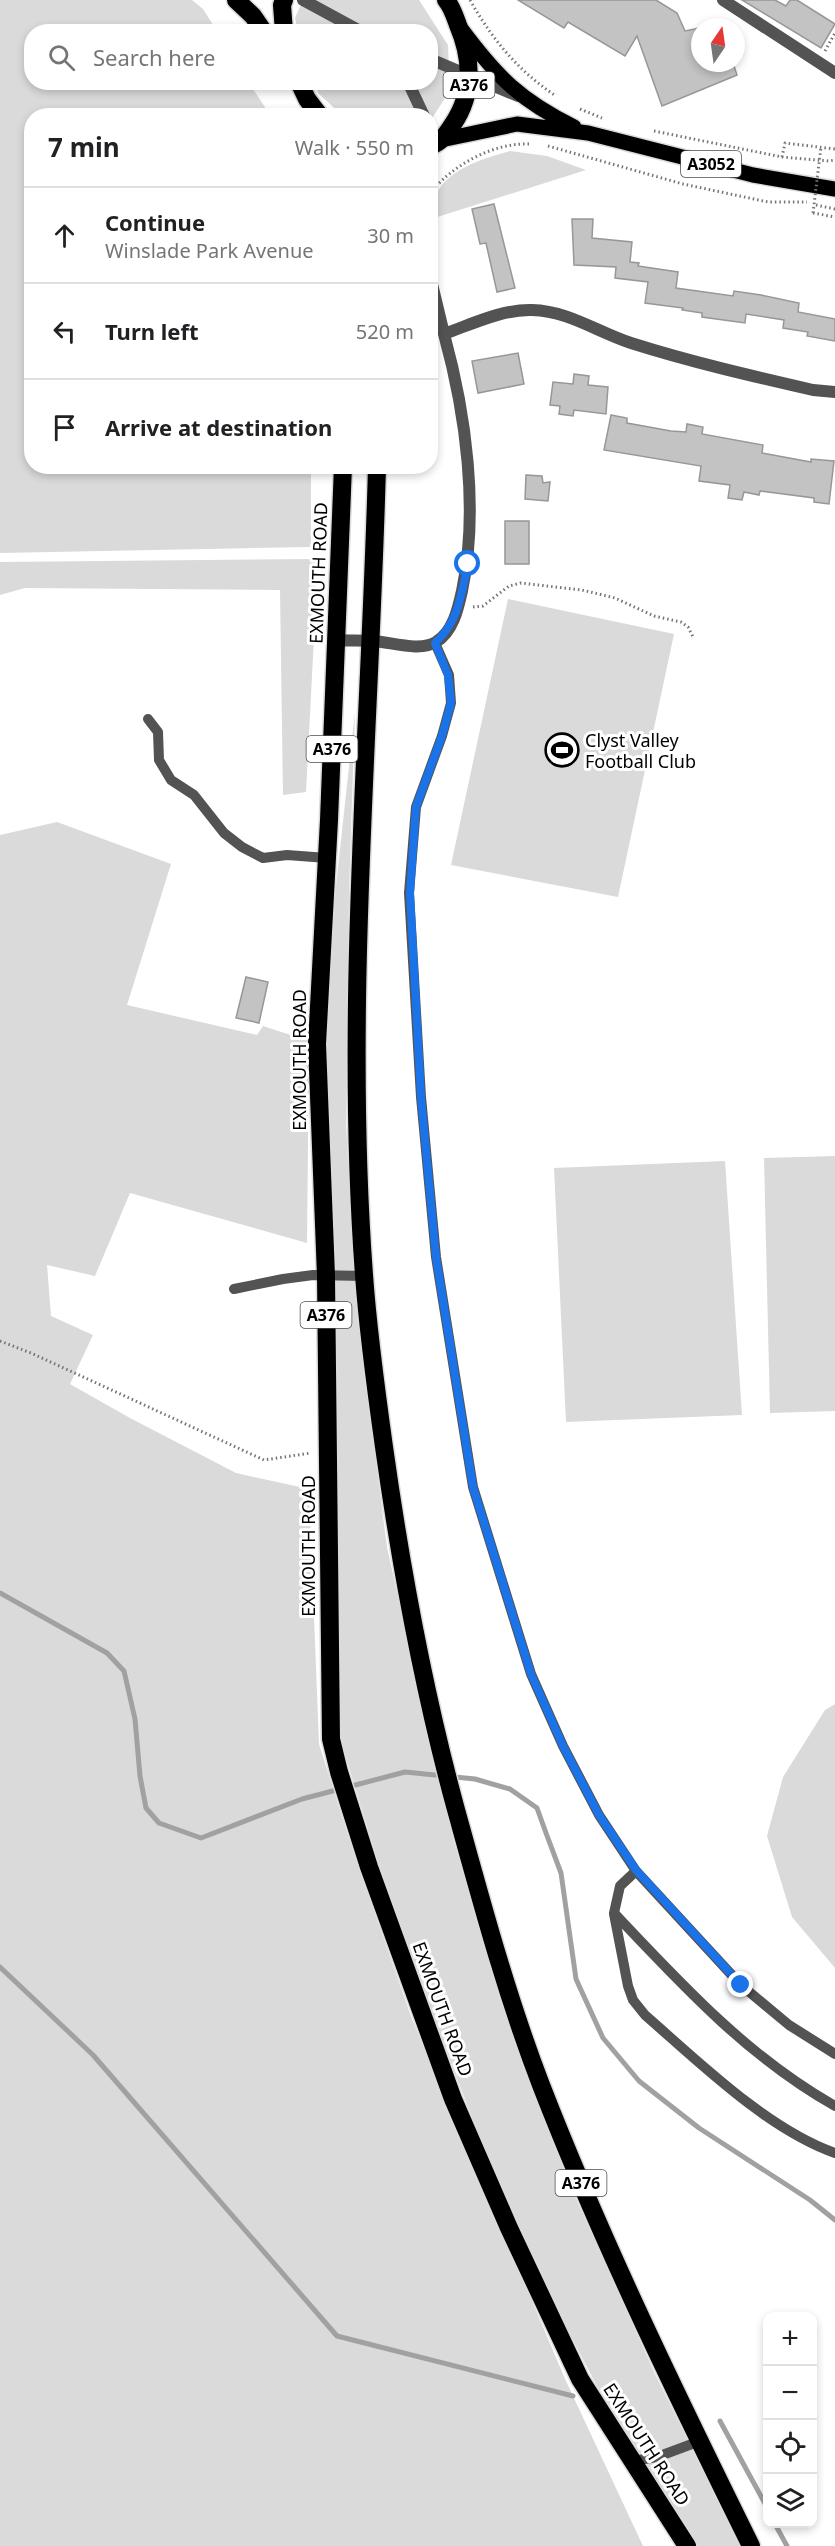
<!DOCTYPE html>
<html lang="en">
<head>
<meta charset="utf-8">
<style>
  body { margin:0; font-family:"Noto Sans",sans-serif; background:#f6f6f6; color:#202124 }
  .controls { position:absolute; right:18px; bottom:18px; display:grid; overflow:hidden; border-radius:12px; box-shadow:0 3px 9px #0003 }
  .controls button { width:54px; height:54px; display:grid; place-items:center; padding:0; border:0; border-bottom:2px solid #e0e0e0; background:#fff; color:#202124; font:30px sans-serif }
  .compass { position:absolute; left:691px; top:18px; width:54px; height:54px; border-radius:50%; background:#fff; box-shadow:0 3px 9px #0003; rotate:13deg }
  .stop { position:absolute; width:18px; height:18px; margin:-14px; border:4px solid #1a73e8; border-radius:50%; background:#fff }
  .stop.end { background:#1a73e8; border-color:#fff; box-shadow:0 2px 6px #0008 }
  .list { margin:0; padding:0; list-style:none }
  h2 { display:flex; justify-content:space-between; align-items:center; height:78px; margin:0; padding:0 24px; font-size:26px }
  h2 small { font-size:20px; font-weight:400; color:#757577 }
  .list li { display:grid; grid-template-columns:39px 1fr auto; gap:18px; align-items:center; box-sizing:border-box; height:96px; padding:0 24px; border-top:2px solid #e0e0e0 }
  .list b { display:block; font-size:22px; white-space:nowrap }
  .list p { margin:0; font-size:20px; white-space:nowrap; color:#757577 }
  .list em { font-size:20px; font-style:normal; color:#757577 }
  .icon { flex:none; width:33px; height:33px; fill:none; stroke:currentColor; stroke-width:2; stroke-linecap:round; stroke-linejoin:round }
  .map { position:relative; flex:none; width:835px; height:2546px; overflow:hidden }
  .search { position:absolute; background:#fff; box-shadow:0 3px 9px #0003; left:24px; top:24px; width:414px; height:66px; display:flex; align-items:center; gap:15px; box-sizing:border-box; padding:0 21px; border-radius:24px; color:#757577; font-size:22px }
  .panel { position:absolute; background:#fff; box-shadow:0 3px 9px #0003; left:24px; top:108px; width:414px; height:366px; border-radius:24px }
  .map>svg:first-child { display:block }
  .green { fill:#dadada }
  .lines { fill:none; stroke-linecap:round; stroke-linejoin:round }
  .stream { stroke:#a1a1a1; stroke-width:5 }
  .building { fill:#c3c3c3; stroke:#979797; stroke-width:1.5 }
  .primary-casing { stroke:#dbdbdb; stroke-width:18 }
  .highway-casing { stroke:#dbdbdb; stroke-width:21 }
  .path { stroke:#757575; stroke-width:3; stroke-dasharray:1.5 3; stroke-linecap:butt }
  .lane { stroke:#535353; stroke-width:10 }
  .street { stroke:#535353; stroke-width:12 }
  .primary { stroke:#000; stroke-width:15 }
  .highway { stroke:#000; stroke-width:18 }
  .path-bridge { stroke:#757575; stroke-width:3; stroke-dasharray:1.5 3; stroke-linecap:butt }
  .route { stroke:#1a73e8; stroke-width:8 }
  .labels { text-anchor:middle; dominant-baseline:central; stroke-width:6; stroke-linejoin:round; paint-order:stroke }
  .shield { fill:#fff; stroke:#4c4c4c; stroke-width:1.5 }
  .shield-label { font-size:16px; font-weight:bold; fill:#000 }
  .street-label { font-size:18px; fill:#000; stroke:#fff }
  .poi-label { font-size:18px; fill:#000; stroke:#fff; text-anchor:start }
</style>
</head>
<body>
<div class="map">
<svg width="835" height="2546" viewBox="0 0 835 2546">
  <rect width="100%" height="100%" fill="#fff"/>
  <path class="green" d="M0,0H192L203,9L217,31L32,32V82L249,83L270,115L32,116V466L311,467V547L0,553Z
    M303,0H419L448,45L449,73L445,98L431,120L430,116L342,115L319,94L314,83L430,82V32L298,31L295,18Z
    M510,151L547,156L586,170L431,219C430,175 474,161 510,151Z
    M318,559L306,792L283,795L280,590L25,588L0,595V562Z
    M508,599L674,634L618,897L451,865Z
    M355,712L349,891L346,1124L357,1314L387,1547L431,1749L454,1842L504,2009L569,2183L655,2374L740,2546H698L612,2415L562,2319L491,2166L435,2022L378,1862L340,1738L324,1033L327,968Z
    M57,822L171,864L127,1005L257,1035L263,1026L309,1041L307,1243L130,1193L95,1276L47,1265L51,1316L93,1335L70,1384L130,1418L236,1473L309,1489L319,1744L354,1854L412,2019L566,2381L643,2546H0V835Z
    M835,1156V1411L770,1413L764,1158Z
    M725,1161L742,1415L566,1422L554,1168Z
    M835,1704V1968L792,1917L767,1836L783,1777L825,1710Z"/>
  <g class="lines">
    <path class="stream" d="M0,1593L107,1653L124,1671L135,1719L140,1776L146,1808L159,1823L201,1838L302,1799L405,1772L475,1779L510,1789L537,1808L546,1833L561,1873L576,1979L603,2038L639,2081L699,2128L810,2200L835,2220
      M0,1967L93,2055L337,2336L573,2396
      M720,2421L768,2509
      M775,2524L787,2546"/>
  </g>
  <path class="building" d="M518,0H656L677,13L685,31L700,28V63H733L737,75L662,106L637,36L625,56L568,22L564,28Z
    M742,0H775L786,6L790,0H797L835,24L821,48Z
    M494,204L515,288L497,292L486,243L480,244L472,209Z
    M572,219H593L592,238L632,242L630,262L639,263L638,266L678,272L676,288L733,296L734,291L761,295L799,303L798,312L835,319V341L807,336L808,332L783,328L784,320L746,314L745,323L702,317V313L682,310L683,308L645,303L648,282L615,278L616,267L574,265Z
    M518,353L524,384L478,393L472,361Z
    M574,374L589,376L588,385L608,387L606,414L574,410L573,416L559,414L560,406L550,405L553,382L573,384Z
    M611,415L627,418V423L671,431L686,432L687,424L703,427L702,434L763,445L762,453L811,462V459L834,461L829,504L814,502V498L760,491L759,495L744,492L742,500L728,498L730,485L699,481L701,466L604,450Z
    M526,475L542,476L543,483L550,482L548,501L525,499Z
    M505,521H529V564H505Z
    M246,977L268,982L259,1023L236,1018Z"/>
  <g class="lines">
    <g class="primary-casing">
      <path id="primary" d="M462,30C498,78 520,100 574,127
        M441,140L517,124L588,133L753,175L835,189"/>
    </g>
    <g class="highway-casing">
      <path id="highway" d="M236,0L253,16L264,32
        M284,0L282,5L284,32
        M299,82L307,99L320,116
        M430,146C442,142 447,133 453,124C474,93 472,58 458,25C455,17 452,7 446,0
        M343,466L329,820L317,1044L326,1276L331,1739L339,1772L369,1867L453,2099L509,2228L580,2379L687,2546
        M377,466C370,736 344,1006 364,1275C368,1332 376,1390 384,1447C401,1568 423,1688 455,1806C481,1900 506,1994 541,2085C602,2242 676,2394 751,2546"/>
    </g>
    <path class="path" d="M470,0C492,39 518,71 556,96
      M825,51L835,33
      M580,109L602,118
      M654,131L782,157L829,161L835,160
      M548,146L683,184L768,202H807
      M782,157L785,143L835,149
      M430,193C454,164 494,142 532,144
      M816,205L835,209
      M813,213L835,217
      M473,607L483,606L509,586L521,583L582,590L615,598L654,616L681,622L688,627L693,637
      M0,1341L31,1353L264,1460L311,1453"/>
    <path class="lane" d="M435,643L449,675L451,703L442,736L416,807L409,893L421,1097L436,1257L473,1487L531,1674L563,1746L599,1815L636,1871L741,1985L789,2025L835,2054
      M148,719L158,732L159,760L171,780L194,795L224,833L242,847L263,858L287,855L327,858
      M234,1289L283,1279L313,1275L364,1276
      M636,1871L620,1886L614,1913C682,1985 748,2057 835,2106
      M614,1914L628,1986L633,2000L645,2015C699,2062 767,2129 835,2153
      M633,2461L657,2457L700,2441"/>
    <path class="street" d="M303,0L362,32
      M723,0L835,73
      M430,59L518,96
      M408,82L424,116
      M430,276L444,334
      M337,640C349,641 361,640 373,641C391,642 420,652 436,642C453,632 458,609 462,591C479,510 466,414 444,334C472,324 503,309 532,310C569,311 597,332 631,343C691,362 752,376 813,390L835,392"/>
    <use href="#primary" class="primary"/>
    <use href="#highway" class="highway"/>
    <path class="path-bridge" d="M813,213L821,147"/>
  </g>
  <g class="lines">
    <path class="route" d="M468,564C461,595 459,621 435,643L448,675L451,703L442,736L416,807L410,893L421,1097L436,1257L473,1487L531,1674L563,1746L599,1815L636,1870L741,1985"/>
  </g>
  <defs>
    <g id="stadium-ring" transform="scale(1.725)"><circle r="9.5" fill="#fff" stroke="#000" stroke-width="1.5"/><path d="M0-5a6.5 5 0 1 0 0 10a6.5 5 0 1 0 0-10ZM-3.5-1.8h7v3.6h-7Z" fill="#000"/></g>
  </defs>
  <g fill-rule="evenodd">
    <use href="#stadium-ring" x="562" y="750"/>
  </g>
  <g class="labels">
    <g class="shield">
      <rect x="443.5" y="72" width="51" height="26" rx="4.5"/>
      <rect x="681" y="151" width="60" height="26" rx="4.5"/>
      <rect x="306.5" y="736" width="51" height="26" rx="4.5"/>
      <rect x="300.5" y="1302" width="51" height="26" rx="4.5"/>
      <rect x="555.5" y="2170" width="51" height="26" rx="4.5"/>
    </g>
    <g class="shield-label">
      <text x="469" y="85">A376</text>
      <text x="711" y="164">A3052</text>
      <text x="332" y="749">A376</text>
      <text x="326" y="1315">A376</text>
      <text x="581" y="2183">A376</text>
    </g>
    <g class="street-label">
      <text transform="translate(318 573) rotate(-88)">EXMOUTH ROAD</text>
      <text transform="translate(299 1060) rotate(-90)">EXMOUTH ROAD</text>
      <text transform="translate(308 1546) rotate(-90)">EXMOUTH ROAD</text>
      <text transform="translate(443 2009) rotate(70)">EXMOUTH ROAD</text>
      <text transform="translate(647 2444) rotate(57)">EXMOUTH ROAD</text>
    </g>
    <g class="poi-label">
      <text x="585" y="740">Clyst Valley<tspan x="585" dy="21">Football Club</tspan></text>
    </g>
  </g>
</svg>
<div class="controls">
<button>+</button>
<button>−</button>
<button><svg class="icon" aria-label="locate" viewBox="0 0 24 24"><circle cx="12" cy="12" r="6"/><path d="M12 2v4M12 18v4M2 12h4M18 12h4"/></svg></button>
<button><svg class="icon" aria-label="layers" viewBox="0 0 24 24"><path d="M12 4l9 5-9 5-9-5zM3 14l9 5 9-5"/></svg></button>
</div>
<svg class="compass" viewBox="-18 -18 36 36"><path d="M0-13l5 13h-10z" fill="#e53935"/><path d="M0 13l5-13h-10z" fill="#757577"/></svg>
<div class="stop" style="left:468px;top:564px"></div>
<div class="stop end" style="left:741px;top:1985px"></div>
<div class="search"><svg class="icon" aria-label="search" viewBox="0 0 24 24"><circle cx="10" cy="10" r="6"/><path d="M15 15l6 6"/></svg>Search here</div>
<section class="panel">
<h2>7 min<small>Walk · 550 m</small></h2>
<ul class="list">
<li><svg class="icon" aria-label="ahead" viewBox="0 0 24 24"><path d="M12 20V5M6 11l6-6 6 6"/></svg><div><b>Continue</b><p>Winslade Park Avenue</p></div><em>30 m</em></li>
<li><svg class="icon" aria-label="left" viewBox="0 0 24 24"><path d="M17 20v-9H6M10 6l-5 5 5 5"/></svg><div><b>Turn left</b></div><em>520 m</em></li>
<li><svg class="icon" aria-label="arrive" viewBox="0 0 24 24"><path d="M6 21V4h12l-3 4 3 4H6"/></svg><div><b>Arrive at destination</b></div></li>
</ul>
</section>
</div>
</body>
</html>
